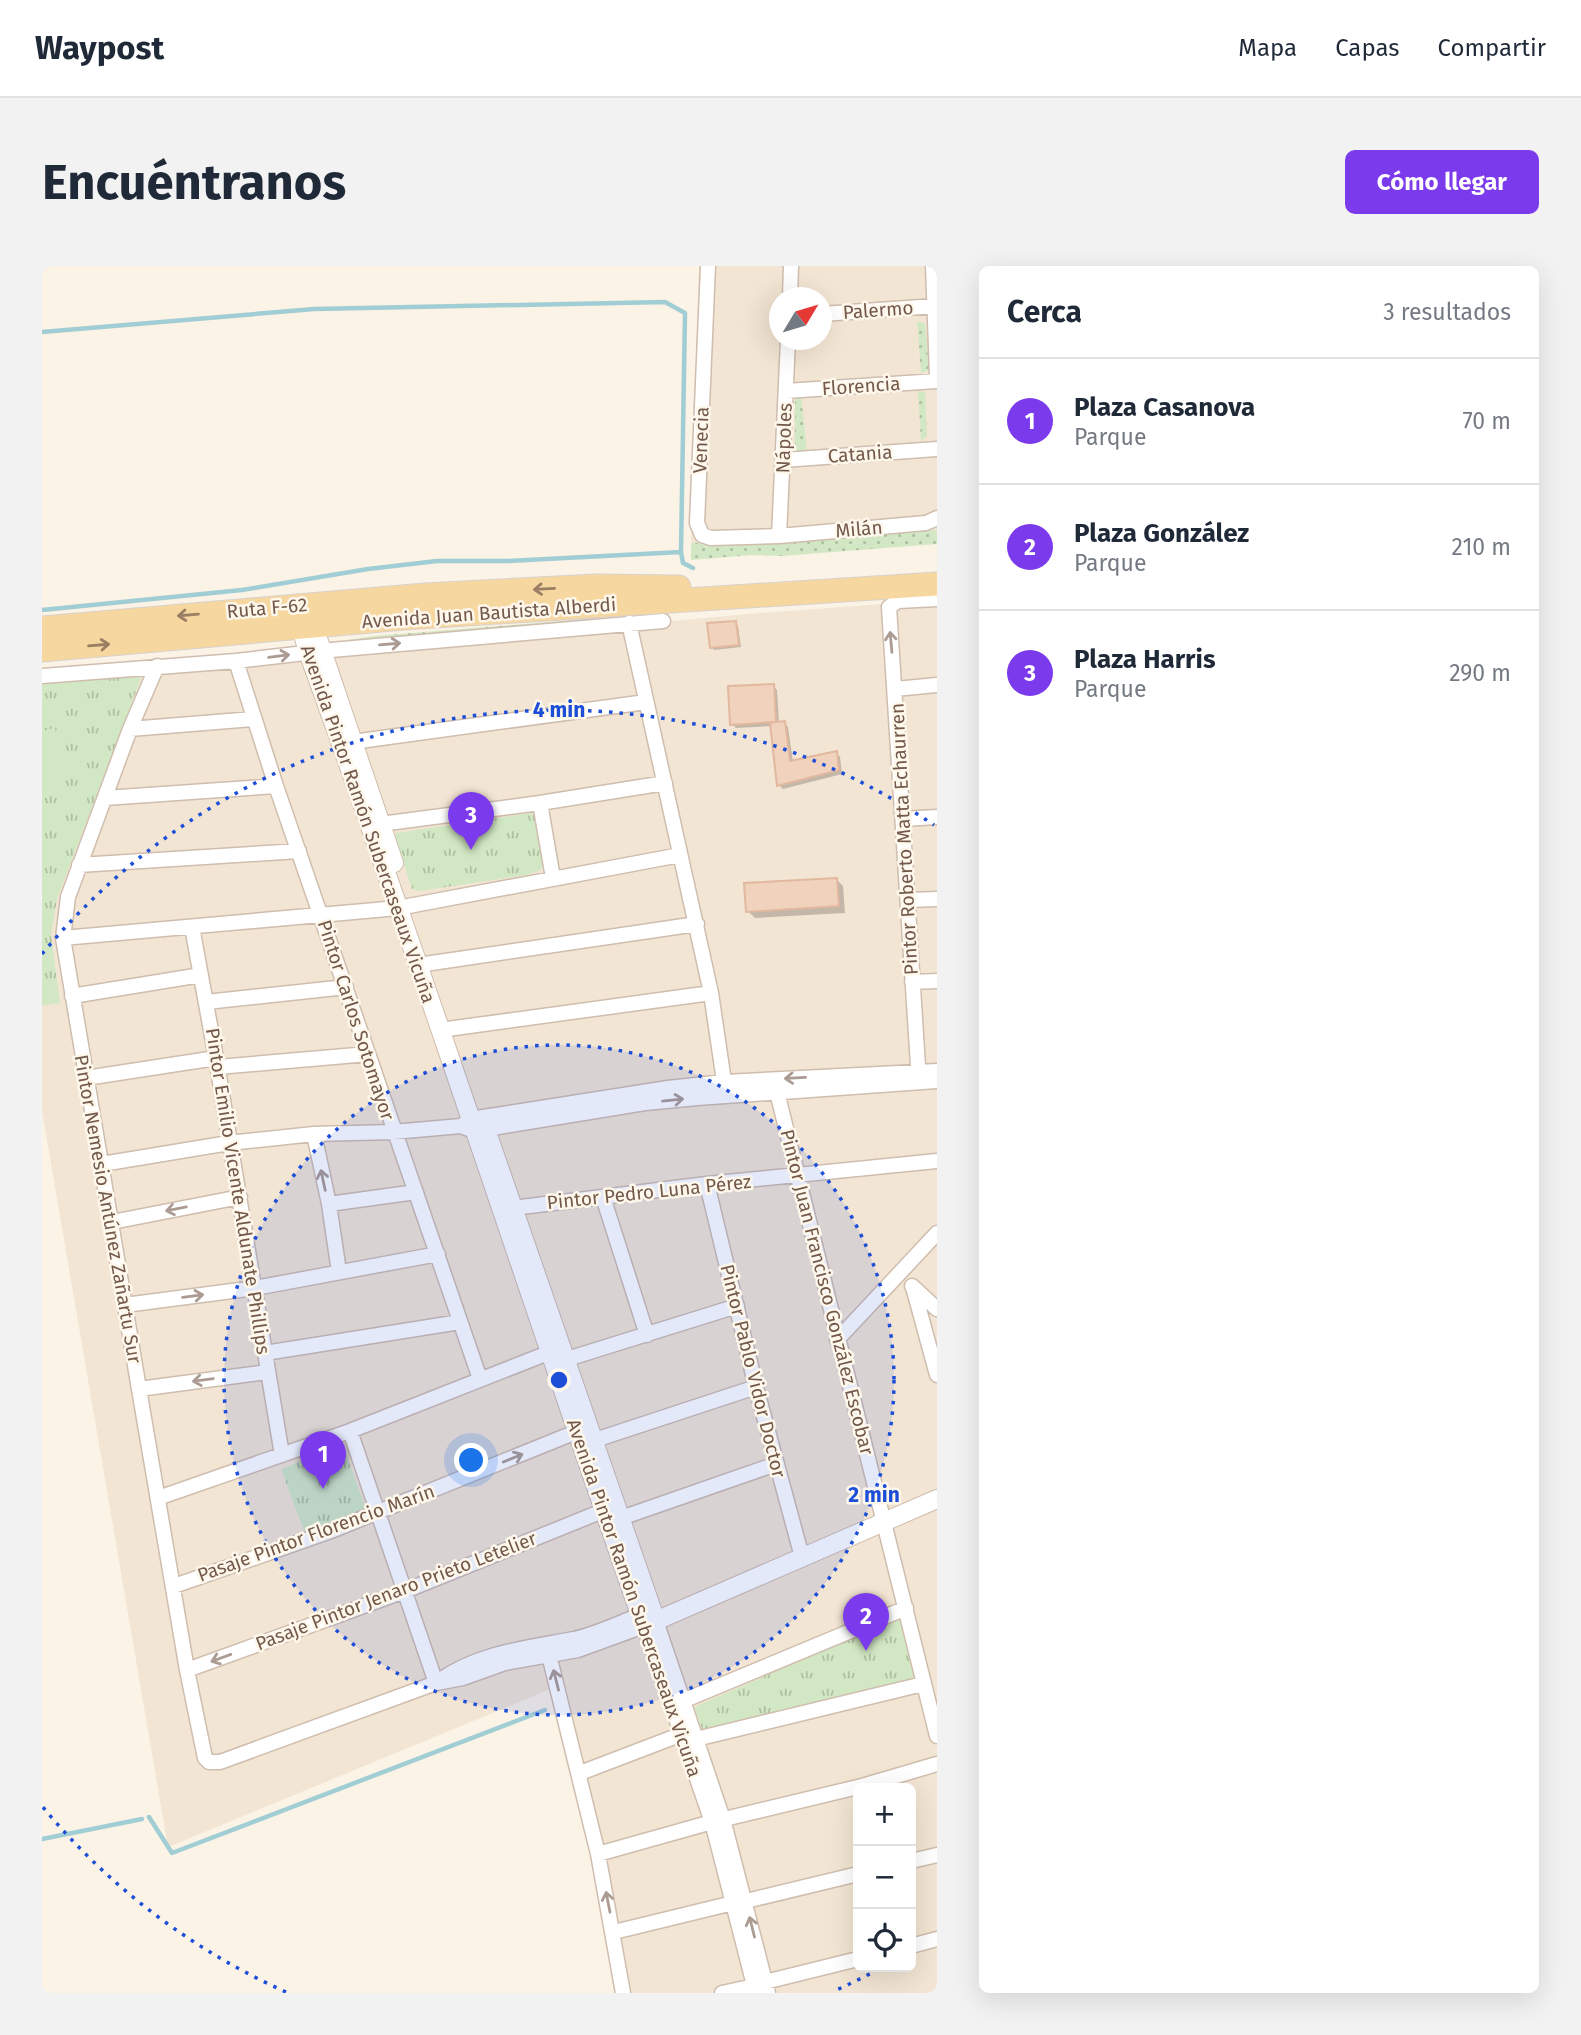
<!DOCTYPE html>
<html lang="es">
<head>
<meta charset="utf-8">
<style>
  body { margin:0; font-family:"Fira Sans",sans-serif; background:#f2f2f3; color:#1f2937 }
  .controls { position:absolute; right:21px; bottom:21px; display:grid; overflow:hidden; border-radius:10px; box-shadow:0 7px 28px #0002 }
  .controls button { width:63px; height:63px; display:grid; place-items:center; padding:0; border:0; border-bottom:2px solid #e0e1e3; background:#fff; color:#1f2937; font:35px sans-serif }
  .compass { position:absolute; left:727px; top:21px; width:63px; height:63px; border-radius:50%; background:#fff; box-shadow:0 7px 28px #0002; rotate:52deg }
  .you { position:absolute; left:430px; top:1195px; width:24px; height:24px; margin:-18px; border:5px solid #fff; border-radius:50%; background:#1a73e8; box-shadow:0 0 0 10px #1a73e833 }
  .badge { display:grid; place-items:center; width:46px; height:46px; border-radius:50%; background:#7c3aed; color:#fff; font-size:23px; font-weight:700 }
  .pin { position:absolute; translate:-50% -58px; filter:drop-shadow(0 2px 4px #0008) }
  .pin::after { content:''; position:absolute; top:37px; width:24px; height:21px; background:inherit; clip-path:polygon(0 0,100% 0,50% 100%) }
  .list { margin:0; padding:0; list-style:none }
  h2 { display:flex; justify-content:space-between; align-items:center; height:91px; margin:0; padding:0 28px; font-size:30px }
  h2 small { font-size:23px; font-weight:400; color:#747a83 }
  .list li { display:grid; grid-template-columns:46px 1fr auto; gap:21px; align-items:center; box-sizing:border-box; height:126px; padding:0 28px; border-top:2px solid #e0e1e3 }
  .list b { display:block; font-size:26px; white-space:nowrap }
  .list p { margin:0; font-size:23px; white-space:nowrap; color:#747a83 }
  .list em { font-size:23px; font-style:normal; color:#747a83 }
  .icon { flex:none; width:38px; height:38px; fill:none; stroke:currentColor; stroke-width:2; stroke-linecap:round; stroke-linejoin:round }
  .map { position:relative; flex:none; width:895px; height:1727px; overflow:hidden; border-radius:10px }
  header { display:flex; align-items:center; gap:42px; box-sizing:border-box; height:98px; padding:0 35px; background:#fff; border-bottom:2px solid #e0e1e3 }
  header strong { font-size:33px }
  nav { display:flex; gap:38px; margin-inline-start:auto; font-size:24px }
  .intro { display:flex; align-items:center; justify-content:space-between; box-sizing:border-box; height:168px; padding:0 42px }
  h1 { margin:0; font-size:49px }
  .button { padding:18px 32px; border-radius:10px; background:#7c3aed; color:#fff; font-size:24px; font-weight:700 }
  main { display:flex; gap:42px; padding:0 42px }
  aside { flex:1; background:#fff; border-radius:10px; box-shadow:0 7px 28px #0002 }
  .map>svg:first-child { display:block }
  .residential { fill:#f3e5d3; fill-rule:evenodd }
  .grass { fill:url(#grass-dots) }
  .park { fill:url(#park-tufts) }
  .pitch { fill:#d2e8c4 }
  .shadow { fill:#0003 }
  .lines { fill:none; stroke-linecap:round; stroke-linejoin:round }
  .stream { stroke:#a1cdd5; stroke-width:4.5 }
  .building { fill:#f0d2bd; stroke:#e2b89e; stroke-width:2 }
  .minor-casing { stroke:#cfbdae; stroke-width:17 }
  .tertiary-casing { stroke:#cfbdae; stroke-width:20 }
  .primary-casing { stroke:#d8d1cd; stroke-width:25 }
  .minor { stroke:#fff; stroke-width:14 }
  .tertiary { stroke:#fff; stroke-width:18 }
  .primary { stroke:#f7d7a0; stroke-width:23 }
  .oneway { stroke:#9b7f64 }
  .oneway2 { stroke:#ab9b93 }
  .ring { fill:none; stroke:#1d4ed8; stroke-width:3.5; stroke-dasharray:3.5 7 }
  .labels { text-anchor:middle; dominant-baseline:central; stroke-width:5; stroke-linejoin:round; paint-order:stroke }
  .street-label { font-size:19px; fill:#73594b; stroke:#fef7eb }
  .centre { fill:#1d4ed8; stroke:#fef7eb; stroke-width:3.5 }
  .ring-label { font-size:21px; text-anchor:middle; font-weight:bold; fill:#1d4ed8; stroke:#fef7eb; stroke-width:5; stroke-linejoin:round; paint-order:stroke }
</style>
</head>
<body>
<header>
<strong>Waypost</strong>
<nav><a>Mapa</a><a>Capas</a><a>Compartir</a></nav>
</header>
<div class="intro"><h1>Encuéntranos</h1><a class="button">Cómo llegar</a></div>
<main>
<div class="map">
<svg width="895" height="1727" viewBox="0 0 895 1727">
  <defs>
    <pattern id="grass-dots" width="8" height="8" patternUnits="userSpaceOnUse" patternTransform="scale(1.75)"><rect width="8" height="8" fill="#d2e8c4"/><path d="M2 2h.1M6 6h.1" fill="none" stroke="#afbfa1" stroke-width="1.8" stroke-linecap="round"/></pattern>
    <pattern id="park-tufts" width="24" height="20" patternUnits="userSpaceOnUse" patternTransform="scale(1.75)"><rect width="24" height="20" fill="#d2e8c4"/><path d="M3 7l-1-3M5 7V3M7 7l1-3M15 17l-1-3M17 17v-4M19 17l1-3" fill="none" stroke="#afbfa1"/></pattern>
  </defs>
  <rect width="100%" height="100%" fill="#fbf3e5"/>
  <path class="residential" d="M657,0H895V264L649,277ZM738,32H780V74H738Z
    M895,334V1727H580L516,1420L126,1581L0,845V414L705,348ZM816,1522H869V1701H816Z"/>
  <path class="grass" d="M875,55L883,58L887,104L879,107Z
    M876,125L883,126L885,170L879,175Z
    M759,129L765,184L758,186L753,184V130Z
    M895,264V278L740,290L709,289L649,294V277Z
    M556,352L566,353L301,377L306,374L332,370Z"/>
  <path class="park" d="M101,407L15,633L9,668L18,737L0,740V417Z
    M489,547L495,552L502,594L499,604L484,609L378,625L370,623L353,571L354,567Z
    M301,1179L324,1243L262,1265L239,1203Z
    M858,1352L874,1417L662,1468L652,1441Z"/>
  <path class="pitch" d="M13,462L20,502L0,506V465Z"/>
  <path class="shadow" d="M693,357L696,360L699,381L672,384L669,381Z
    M731,420L735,424L737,458L742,457L746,461L751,496L794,487L798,491L800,508L741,523L737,519L730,460L694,462L690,458Z
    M794,613L801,620L803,647L713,652L706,645Z"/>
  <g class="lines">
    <path class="stream" d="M0,66L272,43L623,36L643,47L639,286L641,297L651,302
      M0,344L200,324L326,303L395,295H466L639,286
      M107,1551L130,1587L503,1444
      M0,1573L100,1553"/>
  </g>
  <path class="building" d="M694,355L697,379L668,382L665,357Z
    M732,418L734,456L743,455L748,495L795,485L797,504L735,520L728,457L733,456L688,459L686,420Z
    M795,612L797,640L704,646L702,617Z"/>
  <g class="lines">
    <g class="minor-casing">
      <path id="minor" d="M666,0L655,257L660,269L669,272L737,270L884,257L895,252
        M891,0L895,110
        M748,32L749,0
        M780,48L893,40
        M744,125L895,115
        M741,194L895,183
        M737,270L746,74
        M587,357L669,727L684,829
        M194,395L234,520L438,1113
        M115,400L88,463L26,631L21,672L97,1123L145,1404L163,1492L167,1496H178L394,1417L421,1412L463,1397L536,1384L602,1360L670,1556L714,1727
        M0,410L194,395L289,384L621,355
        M853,423L895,419
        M88,463L211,453
        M303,477L604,436
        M63,532L234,520
        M498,537L511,612
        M861,553L895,551
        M331,559L498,537L623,517
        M37,599L257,585
        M866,634L895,633
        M150,661L174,792L240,1189
        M21,672L356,642L638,589
        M376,699L655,658
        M870,716L895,715
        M30,730L159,709
        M164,736L304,721
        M398,764L669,727
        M176,801L326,788
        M44,812L174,792
        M877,816L847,341L856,335L895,333
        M735,826L895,1470
        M422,858L428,853L626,822L682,816L895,805
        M272,868L287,938L297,1006
        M60,898L187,877L272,868L351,866L419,860L432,865L603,837L655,832L895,815
        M665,918L714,1121L760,1291
        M561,931L605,1069
        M287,938L374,926
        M463,943L665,918L895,895
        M70,956L198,931
        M870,1020L895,1043
        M871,1021L895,1109
        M83,1039L213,1022L396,988
        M795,1074L895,967
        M223,1087L418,1056
        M97,1123L225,1106
        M308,1165L394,1417
        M116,1232L308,1165L506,1087L522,1094L695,1040
        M132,1320L289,1265L534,1166L550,1175L714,1121
        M614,1355L681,1553L726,1727
        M507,1389L556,1588L581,1727
        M145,1404L363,1325L563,1244L579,1252L734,1198
        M398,1414C439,1386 485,1382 532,1373C555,1368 577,1357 598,1349
        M631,1439L864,1342
        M538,1507L640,1468L654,1473L881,1418
        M556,1588L670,1556L820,1520L895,1498
        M869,1595L895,1589
        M704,1635L816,1608
        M572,1666L691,1637
        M869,1680L895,1673
        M723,1716L816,1693
        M680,1727L712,1720"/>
    </g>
    <g class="tertiary-casing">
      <path id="tertiary" d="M268,349L352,597
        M261,350L259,361L266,386C383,709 489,1036 602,1360L895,1233
        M447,872L614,1355"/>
    </g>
    <g class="primary-casing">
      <path id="primary" d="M0,362L383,329L554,320L637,321
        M0,384L362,352L895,318"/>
    </g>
    <use href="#minor" class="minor"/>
    <use href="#tertiary" class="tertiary"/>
    <use href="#primary" class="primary"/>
  </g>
  <defs><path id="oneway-shaft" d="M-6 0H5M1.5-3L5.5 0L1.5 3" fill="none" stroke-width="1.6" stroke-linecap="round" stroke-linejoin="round" transform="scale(1.75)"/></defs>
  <g class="oneway">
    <use href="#oneway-shaft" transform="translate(502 323) rotate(177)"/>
    <use href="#oneway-shaft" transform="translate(146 349) rotate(175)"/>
    <use href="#oneway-shaft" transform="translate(57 379) rotate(-5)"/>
  </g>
  <g class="oneway2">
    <use href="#oneway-shaft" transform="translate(849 376) rotate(-95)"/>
    <use href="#oneway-shaft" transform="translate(348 378) rotate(-5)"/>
    <use href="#oneway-shaft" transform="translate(237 390) rotate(-7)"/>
    <use href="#oneway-shaft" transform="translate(753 812) rotate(177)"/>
    <use href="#oneway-shaft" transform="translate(631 834) rotate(-6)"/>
    <use href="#oneway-shaft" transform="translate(281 914) rotate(-102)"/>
    <use href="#oneway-shaft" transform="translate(134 943) rotate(169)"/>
    <use href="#oneway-shaft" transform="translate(151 1030) rotate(-7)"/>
    <use href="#oneway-shaft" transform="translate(161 1114) rotate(172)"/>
    <use href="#oneway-shaft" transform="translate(471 1192) rotate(-22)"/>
    <use href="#oneway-shaft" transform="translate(179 1392) rotate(160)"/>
    <use href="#oneway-shaft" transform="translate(514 1414) rotate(-104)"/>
    <use href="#oneway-shaft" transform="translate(566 1636) rotate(-101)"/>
    <use href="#oneway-shaft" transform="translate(710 1661) rotate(-104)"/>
  </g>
  <circle cx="517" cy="1114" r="335" fill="#1d4ed8" fill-opacity=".12"/>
  <g class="ring">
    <circle cx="517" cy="1114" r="335"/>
    <path d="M837 1703A670 670 0 0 1 790 1726M244 1726A670 670 0 0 1 0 1540M0 688A670 670 0 0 1 892 559"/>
  </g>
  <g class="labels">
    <g class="street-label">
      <text transform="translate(836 44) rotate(-4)">Palermo</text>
      <text transform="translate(819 120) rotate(-4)">Florencia</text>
      <text transform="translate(742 172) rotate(-88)">Nápoles</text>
      <text transform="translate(659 174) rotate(-88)">Venecia</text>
      <text transform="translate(818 188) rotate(-4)">Catania</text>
      <text transform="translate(817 263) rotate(-5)">Milán</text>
      <text transform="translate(225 342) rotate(-5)">Ruta F-62</text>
      <text transform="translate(447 347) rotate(-4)">Avenida Juan Bautista Alberdi</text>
      <text transform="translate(326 558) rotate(71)">Avenida Pintor Ramón Subercaseaux Vicuña</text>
      <text transform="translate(862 573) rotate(-93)">Pintor Roberto Matta Echaurren</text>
      <text transform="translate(314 754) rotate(72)">Pintor Carlos Sotomayor</text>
      <text transform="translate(196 925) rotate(81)">Pintor Emilio Vicente Aldunate Phillips</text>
      <text transform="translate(607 926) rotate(-6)">Pintor Pedro Luna Pérez</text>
      <text transform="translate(66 943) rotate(80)">Pintor Nemesio Antúnez Zañartu Sur</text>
      <text transform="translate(785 1026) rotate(76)">Pintor Juan Francisco González Escobar</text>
      <text transform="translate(711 1105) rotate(76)">Pintor Pablo Vidor Doctor</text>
      <text transform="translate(274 1267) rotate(-20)">Pasaje Pintor Florencio Marín</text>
      <text transform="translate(354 1325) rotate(-21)">Pasaje Pintor Jenaro Prieto Letelier</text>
      <text transform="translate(592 1332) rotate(71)">Avenida Pintor Ramón Subercaseaux Vicuña</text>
    </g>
  </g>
  <circle cx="517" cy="1114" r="10" class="centre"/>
  <g class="ring-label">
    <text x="517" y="451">4 min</text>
    <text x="832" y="1236">2 min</text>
  </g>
</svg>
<div class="controls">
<button>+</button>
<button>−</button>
<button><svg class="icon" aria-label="locate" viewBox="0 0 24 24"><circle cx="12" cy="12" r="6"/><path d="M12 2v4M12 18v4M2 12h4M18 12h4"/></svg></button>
</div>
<svg class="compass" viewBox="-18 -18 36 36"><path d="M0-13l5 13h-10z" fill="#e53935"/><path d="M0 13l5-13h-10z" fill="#747a83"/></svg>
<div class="you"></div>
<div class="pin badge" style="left:281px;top:1223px">1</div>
<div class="pin badge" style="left:824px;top:1385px">2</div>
<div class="pin badge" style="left:429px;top:584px">3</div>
</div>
<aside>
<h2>Cerca<small>3 resultados</small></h2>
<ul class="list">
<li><span class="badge">1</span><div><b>Plaza Casanova</b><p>Parque</p></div><em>70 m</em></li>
<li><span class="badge">2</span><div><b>Plaza González</b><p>Parque</p></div><em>210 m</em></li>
<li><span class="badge">3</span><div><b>Plaza Harris</b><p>Parque</p></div><em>290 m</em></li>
</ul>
</aside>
</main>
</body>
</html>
